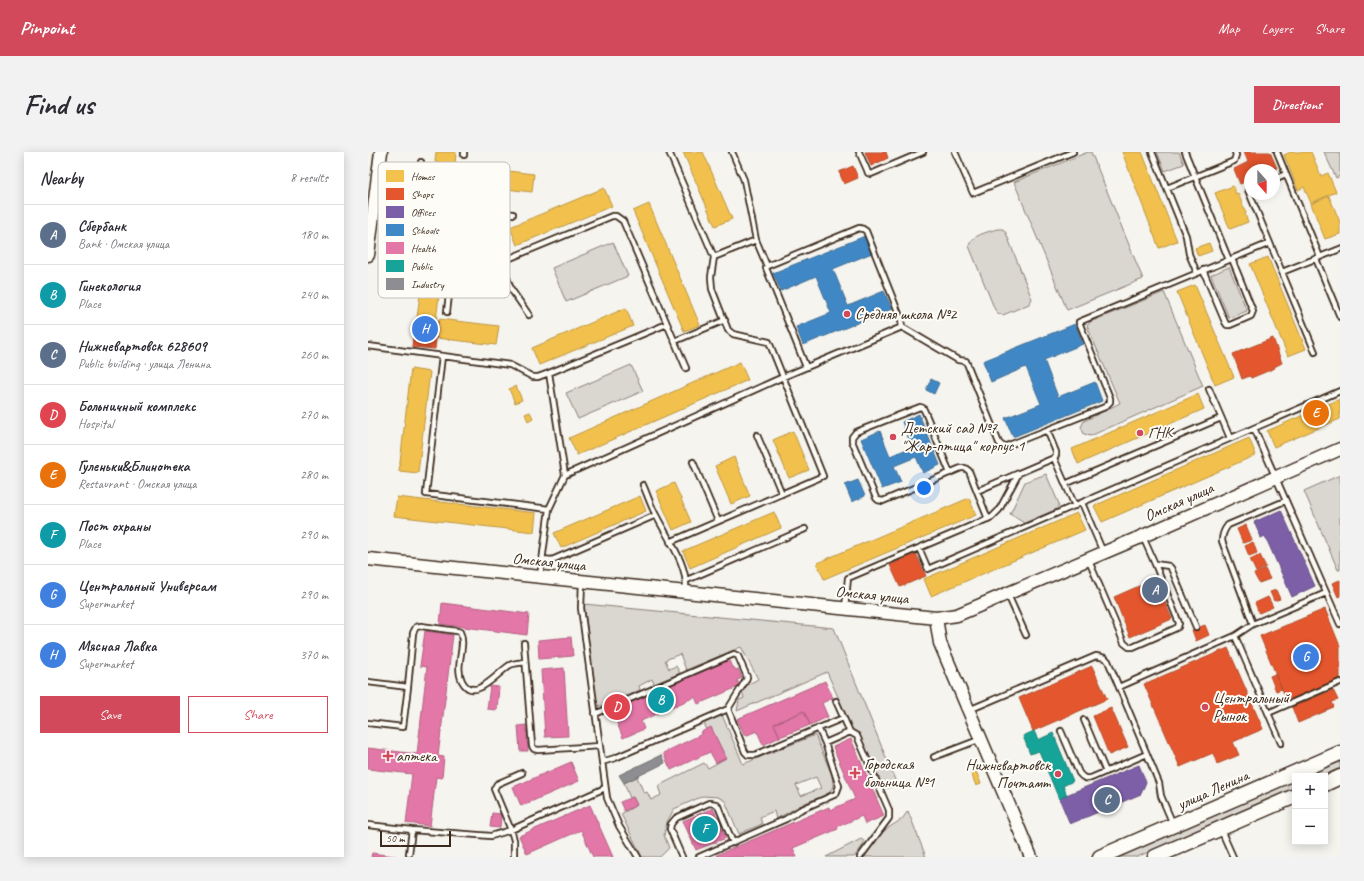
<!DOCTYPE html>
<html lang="en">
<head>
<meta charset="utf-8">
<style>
  body { margin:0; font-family:Caveat,sans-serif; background:#f2f2f3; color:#2b2b33 }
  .controls { position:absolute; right:12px; bottom:12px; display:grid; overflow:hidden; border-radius:0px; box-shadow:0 2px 10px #0003 }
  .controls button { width:36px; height:36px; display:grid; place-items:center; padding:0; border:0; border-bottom:1px solid #e1e1e2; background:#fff; color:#2b2b33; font:20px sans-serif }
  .compass { position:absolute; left:876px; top:12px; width:36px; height:36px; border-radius:50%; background:#fff; box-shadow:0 2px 10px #0003; rotate:159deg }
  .scale { position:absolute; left:12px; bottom:10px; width:71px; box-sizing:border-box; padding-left:4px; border:2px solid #3b2a1e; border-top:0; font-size:11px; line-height:14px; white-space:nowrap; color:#3b2a1e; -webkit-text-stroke:3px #fdfcf7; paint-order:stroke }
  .you { position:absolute; left:556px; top:336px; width:14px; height:14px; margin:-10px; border:3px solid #fff; border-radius:50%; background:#1a73e8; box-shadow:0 0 0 6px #1a73e833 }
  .badge { display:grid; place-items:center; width:26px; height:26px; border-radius:50%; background:#d1495b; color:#fff; font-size:13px; font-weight:700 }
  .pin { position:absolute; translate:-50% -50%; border:2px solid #fff; box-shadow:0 1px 4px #0006 }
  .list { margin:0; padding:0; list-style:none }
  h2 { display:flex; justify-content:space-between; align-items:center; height:52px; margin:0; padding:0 16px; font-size:17px }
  h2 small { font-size:13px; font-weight:400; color:#7c7c81 }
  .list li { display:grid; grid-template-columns:26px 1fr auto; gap:12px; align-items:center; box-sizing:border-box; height:60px; padding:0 16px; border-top:1px solid #e1e1e2 }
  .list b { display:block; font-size:15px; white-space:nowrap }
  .list p { margin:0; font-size:13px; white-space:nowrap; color:#7c7c81 }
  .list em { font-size:13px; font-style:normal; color:#7c7c81 }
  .actions { display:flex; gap:8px; padding:12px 16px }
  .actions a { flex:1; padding:9px 0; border:1px solid #d1495b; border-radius:0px; text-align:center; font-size:14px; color:#d1495b }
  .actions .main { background:#d1495b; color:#fff }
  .map { position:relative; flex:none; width:972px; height:705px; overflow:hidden; border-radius:0px }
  header { display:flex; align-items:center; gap:24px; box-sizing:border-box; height:56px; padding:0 20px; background:#d1495b; color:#fff }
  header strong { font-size:19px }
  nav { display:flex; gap:22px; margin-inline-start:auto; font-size:14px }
  .intro { display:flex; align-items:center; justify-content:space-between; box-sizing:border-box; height:96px; padding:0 24px }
  h1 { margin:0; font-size:28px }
  .button { padding:10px 18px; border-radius:0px; background:#d1495b; color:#fff; font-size:14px; font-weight:700 }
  main { display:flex; gap:24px; padding:0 24px }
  aside { flex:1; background:#fff; border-radius:0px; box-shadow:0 2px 10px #0003 }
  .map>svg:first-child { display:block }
  .green { fill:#dad6d0; stroke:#8a8077; fill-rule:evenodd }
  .homes { fill:#f2c14e; stroke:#bb9440 }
  .shops { fill:#e4572e; stroke:#b14a29 }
  .offices { fill:#7b5ea7; stroke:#684e7e }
  .schools { fill:#3f88c5; stroke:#3e6c93 }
  .health { fill:#e377a8; stroke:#b1607f }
  .public { fill:#17a398; stroke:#227f73 }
  .industry { fill:#8d8d92; stroke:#746f6f }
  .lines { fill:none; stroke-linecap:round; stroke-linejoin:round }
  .service-casing { stroke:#3b2a1e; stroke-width:8 }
  .secondary-casing { stroke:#3b2a1e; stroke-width:15 }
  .primary-casing { stroke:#3b2a1e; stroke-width:17 }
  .service { stroke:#fdfcf7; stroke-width:4.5 }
  .secondary { stroke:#fdfcf7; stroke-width:12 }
  .primary { stroke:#fdfcf7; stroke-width:14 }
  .poi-dot { fill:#d1495b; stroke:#fdfcf7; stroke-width:1.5 }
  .labels { text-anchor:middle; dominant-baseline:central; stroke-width:4; stroke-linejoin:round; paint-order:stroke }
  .poi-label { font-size:16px; fill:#3b2a1e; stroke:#fdfcf7; text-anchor:start }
  .street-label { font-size:16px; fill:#3b2a1e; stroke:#fdfcf7 }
  .key { fill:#fdfcf7; stroke:#c3bdb6; stroke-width:1 }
  .key-label { font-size:11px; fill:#3b2a1e }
</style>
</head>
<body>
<header>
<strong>Pinpoint</strong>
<nav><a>Map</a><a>Layers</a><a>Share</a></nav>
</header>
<div class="intro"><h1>Find us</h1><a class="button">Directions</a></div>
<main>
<aside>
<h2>Nearby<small>8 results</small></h2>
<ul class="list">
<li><span class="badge" style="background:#5c6f8a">A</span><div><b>Сбербанк</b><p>Bank · Омская улица</p></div><em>180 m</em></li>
<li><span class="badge" style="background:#0f9aa8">B</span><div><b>Гинекология</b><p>Place</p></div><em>240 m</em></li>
<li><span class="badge" style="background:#5c6f8a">C</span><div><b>Нижневартовск 628609</b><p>Public building · улица Ленина</p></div><em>260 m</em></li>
<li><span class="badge" style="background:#e0444e">D</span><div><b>Больничный комплекс</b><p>Hospital</p></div><em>270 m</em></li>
<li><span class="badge" style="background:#e8710a">E</span><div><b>Гуленьки&amp;Блинотека</b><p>Restaurant · Омская улица</p></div><em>280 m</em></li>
<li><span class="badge" style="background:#0f9aa8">F</span><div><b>Пост охраны</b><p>Place</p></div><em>290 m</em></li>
<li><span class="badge" style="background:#3f7fe0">G</span><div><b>Центральный Универсам</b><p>Supermarket</p></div><em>290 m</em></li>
<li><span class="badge" style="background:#3f7fe0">H</span><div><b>Мясная Лавка</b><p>Supermarket</p></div><em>370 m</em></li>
</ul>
<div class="actions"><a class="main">Save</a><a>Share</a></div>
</aside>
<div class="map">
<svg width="972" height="705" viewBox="0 0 972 705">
  <rect width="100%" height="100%" fill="#f5f4ee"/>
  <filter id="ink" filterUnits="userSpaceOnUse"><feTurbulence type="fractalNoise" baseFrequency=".025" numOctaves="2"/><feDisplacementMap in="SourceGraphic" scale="8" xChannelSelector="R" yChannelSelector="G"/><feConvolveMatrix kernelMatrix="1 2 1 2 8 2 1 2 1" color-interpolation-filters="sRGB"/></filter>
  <g filter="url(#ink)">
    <path class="green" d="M720,0H723L775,127L699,158L646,30Z
      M789,0H811L816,12L797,19Z
      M956,0H972V24L968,26Z
      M629,77H635L638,81L664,147L661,152L635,163L631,162L627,158L601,94C603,83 620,80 629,77Z
      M245,90L260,124L198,150L184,116Z
      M861,115L879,159L861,166L843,123Z
      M796,140L835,234L722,284L716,282L713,275L716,269L752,251L719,174L722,170Z
      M263,213L275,239L210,267L198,241Z
      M678,322L691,352L689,357L656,371L642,362L657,330Z
      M972,323V418H970L936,339Z
      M216,452L466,476L529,633L520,636L514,635L511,632L491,583L483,579L470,549V545L459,520L369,559L371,548L376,546L374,539L381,532L390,527L373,495L318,518L312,502L297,508L301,517L308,514L312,521L286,532L284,527L271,534L272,538L233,554L229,553Z
      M354,563L375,612L447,583L464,623L465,634L462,640L455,644L437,651L408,667L406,659L392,665L394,672L371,682L357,649L350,645L335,644L306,657L299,670L296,683L301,696L292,705H274L253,662L269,653L265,645L262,646L256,631L269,625L276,641L279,640L283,648L293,643L290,634L336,611L340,616L358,606L343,576L339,578L336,571ZM448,625L453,636L433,644L428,633Z
      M972,610V616L954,624H938Z
      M924,630L926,636L769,705H750Z
      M540,659L558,705H495L514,680L534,667Z
      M493,687L496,689V692L486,705H458Z"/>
    <path class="homes" d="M68,0H88L87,13L67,10Z
      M315,0H335L364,67L347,74Z
      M754,0H774L809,89L791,96Z
      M923,0H943L953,24L960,21L968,40L943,51L936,35L930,38L916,3Z
      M87,13L166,22L164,40L85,31Z
      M865,34L868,42L870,41L878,61L877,62L880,70L862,77L847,41Z
      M236,36L244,54L149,93L142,75Z
      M961,44L972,70V82L957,87L943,52Z
      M281,52L332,173L316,179L265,59Z
      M62,65L80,67L68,169L49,166Z
      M841,91L844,99L830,104L827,96Z
      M900,105L938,197L920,204L882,112Z
      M827,133L866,225L847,233L809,140Z
      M258,156L265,174L171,213L164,196Z
      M71,167L131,174L128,193L68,186Z
      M372,210L380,228L209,303L201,286Z
      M43,217L62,220L50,321L31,319Z
      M148,234L154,248L147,251L141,237Z
      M830,242L836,257L710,312L704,297Z
      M972,247V267L906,295L899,279Z
      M162,260L165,266L160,269L157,262Z
      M425,279L441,318L421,326L405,288Z
      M881,286L888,303L734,370L726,354Z
      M366,305L382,344L363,352L347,314Z
      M306,331L323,370L305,378L288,339Z
      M272,344L278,359L193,396L186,381Z
      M29,345L168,361L166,380L26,364Z
      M601,346L608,363L456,427L449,411Z
      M406,360L413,376L322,416L315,399Z
      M709,361L717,378L563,444L556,427Z
      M608,619L613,632L608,634L603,621Z"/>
    <path class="shops" d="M497,0H518L520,6L503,14Z
      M876,0H902L909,16L905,18H882V28L872,32L866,17L880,10Z
      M485,14L490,26L476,32L471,20Z
      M49,166L70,169L67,197L44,195L46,174L48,175Z
      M905,186L914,211L906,215L907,216L883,226L882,224L874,227L865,202Z
      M878,373L884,388L875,391L869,377Z
      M885,390L889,401L881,404L877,394Z
      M548,402L558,424L532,435L522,413Z
      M892,403L898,415L888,420L882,407Z
      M897,417L902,427L891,431L886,422Z
      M787,427L804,467L762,485L746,445Z
      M972,428V444L970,445L964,431Z
      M908,438L912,447L906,449L902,440Z
      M900,445L905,455L891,461L887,451Z
      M957,457L972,494V527L919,549L892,484Z
      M837,473L841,483L828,489L824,478Z
      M860,496L895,577L865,590L871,603L849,612L845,601L812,615L776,532Z
      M724,514L739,547L665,579L651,546Z
      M907,522L914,537L908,539L902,524Z
      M965,538L970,548L964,550L966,555L958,558V559L930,571L924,555Z
      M743,556L760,595L741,603L725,564Z"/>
    <path class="offices" d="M913,358L947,434L924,445L897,384L893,386L886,370Z
      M771,613L778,630L773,642L702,672L691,646Z"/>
    <path class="schools" d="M497,84L504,101L465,117L480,154L516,139L524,157L435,193L428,175L463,161L448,124L413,139L405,121Z
      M707,172L715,192L676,208L690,245L727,230L734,249L645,285L637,266L673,252L658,215L623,230L615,209Z
      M563,227L571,231L566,242L558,238Z
      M551,262L572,313L555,321L548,305L526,314L533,330L514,337L493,287L512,279L522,304L544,295L534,270Z
      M490,328L497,344L484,350L477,333Z"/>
    <path class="health" d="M74,451L161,462L159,483L72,472Z
      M57,479L85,483L70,604L76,605L74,626L68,625L62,674L38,671L44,622L0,617V596L49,602L59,515L52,514Z
      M203,485L205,504L171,507L170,488Z
      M361,508L364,516L366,515L367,518L370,517L374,526L369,528L372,534L330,552L327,545L273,569L276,577L255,586L244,559Z
      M196,516L200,584L177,585L173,518Z
      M457,529L465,546L454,551L460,565L442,573L436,559L406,572L412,585L395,593L389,579L377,584L369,567Z
      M122,534L131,535L129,558L119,557Z
      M436,559L442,573L412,585L406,572Z
      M158,573L160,599H152L150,574Z
      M343,575L358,606L348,611L342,600L303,618L295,601L334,582L333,580Z
      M483,587L516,664L497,672L494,664L469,675L470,677L425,696L429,705H350L349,703L461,655L462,658L487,647L465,595Z
      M203,610L211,629L153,654L145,635Z
      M265,645L269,653L256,659L252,650Z
      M222,653L245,705H225L213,678L159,702L151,684Z
      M345,656L358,686L328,698L315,669Z
      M124,661L133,662L132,676L122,675Z
      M4,701L33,705H3Z"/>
    <path class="public" d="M666,579L670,588L685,581L705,629L695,634L699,643L691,647L671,599L662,602L655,584Z"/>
    <path class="industry" d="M293,603L297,611L256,631L251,623Z"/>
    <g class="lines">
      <g class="service-casing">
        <path id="service" d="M301,0L346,105L343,125L344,137L360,178L365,182L401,190L455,324L302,390
          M364,0L376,28L388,88L399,114L398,116L438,215
          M491,0L499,18L500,21L503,22L555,0
          M587,0L605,41L705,0
          M784,0L818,84L821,102L829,121
          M817,0L861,108
          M909,0L952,105
          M96,3V0
          M906,27L918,22
          M799,36L866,9L868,3L867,0
          M882,37L880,38L947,200
          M8,46L145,62
          M48,50L53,10
          M113,58L135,109L137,120L143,137L161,163
          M346,105L388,88
          M948,107L972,165
          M135,109L244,64H248L255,69L318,216
          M399,114L491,76L495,77L498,79L533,167L534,175
          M835,118L857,170L859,173H862L883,164L885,159L864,107
          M914,120L972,97
          M79,160L91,55
          M534,175L590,208L598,209L631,291L636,295L737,255L742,250V246L711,170L902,91
          M307,189L357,168
          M0,194L142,213L165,225H170L181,221
          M74,204L58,342L181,357
          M841,237L862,286
          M886,276L972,472
          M679,278L688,300V303L686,306
          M389,283L414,342
          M325,310L350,369
          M582,321L557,260L555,256L552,255L488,280L484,285V289L508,346L510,348L515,349L593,316H597L601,319L620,367
          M197,323L415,225L534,175
          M697,332L853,266
          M275,333C280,344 283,355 289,365C300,387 320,412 318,439
          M609,339L686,306L707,354
          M714,351L735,400
          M775,385L787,412L801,414L803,416L828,475
          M551,396L560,417L972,239
          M174,407L184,408L288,363
          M721,409L756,491L761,495H765L806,477L810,475L811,471L787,412
          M172,424L181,357L197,323L181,221L299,172
          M319,428L437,377
          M214,430L213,456L239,646L251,674L270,705
          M640,443L658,483
          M477,456L480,426L624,365L631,358L651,321
          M885,472L854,389C854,382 856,378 860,373L917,349
          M867,484L913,591
          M156,491L164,594L166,597L170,598L232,594
          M0,530L40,535L35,575L0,571
          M40,535L45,481L48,475L53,474L89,479L92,480C99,494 86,513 94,529C106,552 130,520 142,513C146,511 152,511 157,510
          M751,535L867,484L885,472L958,441
          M468,549L482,580L489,584L521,658V666L492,705
          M601,558L728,504L737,506L740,509L791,631L793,644L805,672
          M900,561L972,530
          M227,562L366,502L370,504L379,525L378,528L360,557L377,600L380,603H387L475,566
          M716,568L738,620
          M450,576L457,591L482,580
          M693,579L711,621C715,626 717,627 723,626L779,602
          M566,605L613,587
          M234,610L247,606L360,557
          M0,673L44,678L123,684L143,678L237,636
          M853,678L865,705
          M41,702L44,678
          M146,705V688L143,678L126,637L129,632L154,621
          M314,705L302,677L303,672L308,666L341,651L348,652L350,654L365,691
          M331,705L418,667L432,658L468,642L471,634L457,591"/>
      </g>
      <g class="secondary-casing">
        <path id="secondary" d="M0,103L13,0
          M0,407L568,466L589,463L775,384L972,297
          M568,466L572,491L663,705"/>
      </g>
      <g class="primary-casing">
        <path id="primary" d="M957,632L972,625
          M732,705L972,601
          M787,705L927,644"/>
      </g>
      <use href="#service" class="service"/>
      <use href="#secondary" class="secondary"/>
      <use href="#primary" class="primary"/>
    </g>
  </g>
  <g class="poi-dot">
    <circle cx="479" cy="162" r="4"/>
    <circle cx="772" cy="281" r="4"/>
    <circle cx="525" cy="285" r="4"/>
    <circle cx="837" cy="555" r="4"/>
    <path d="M18 598h4v4h4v4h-4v4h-4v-4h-4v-4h4z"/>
    <path d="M485 615h4v4h4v4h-4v4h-4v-4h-4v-4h4z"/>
    <circle cx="690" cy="622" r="4"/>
  </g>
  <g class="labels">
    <g class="poi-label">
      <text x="487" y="162">Средняя школа №2</text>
      <text x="533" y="276">Детский сад №7<tspan x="533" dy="18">"Жар-птица" корпус 1</tspan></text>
      <text x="780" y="281">ГНК</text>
      <text x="845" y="546">Центральный<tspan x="845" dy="18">Рынок</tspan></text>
      <text x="28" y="604">аптека</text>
      <text x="496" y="612">Городская<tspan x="496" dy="18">больница №1</tspan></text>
      <text x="682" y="613" text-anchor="end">Нижневартовск<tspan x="682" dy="18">Почтамт</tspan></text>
    </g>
    <g class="street-label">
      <text transform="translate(811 350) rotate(-24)">Омская улица</text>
      <text transform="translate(181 410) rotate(6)">Омская улица</text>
      <text transform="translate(504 443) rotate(6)">Омская улица</text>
      <text transform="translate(845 638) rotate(-24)">улица Ленина</text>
    </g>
  </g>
  <rect x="10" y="10" width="132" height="136" rx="6" class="key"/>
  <rect x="18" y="18" width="18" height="12" fill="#f2c14e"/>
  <rect x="18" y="36" width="18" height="12" fill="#e4572e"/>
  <rect x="18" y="54" width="18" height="12" fill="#7b5ea7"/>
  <rect x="18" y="72" width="18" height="12" fill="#3f88c5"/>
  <rect x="18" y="90" width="18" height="12" fill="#e377a8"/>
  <rect x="18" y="108" width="18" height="12" fill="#17a398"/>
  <rect x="18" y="126" width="18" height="12" fill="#8d8d92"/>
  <g class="key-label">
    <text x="43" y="28">Homes</text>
    <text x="43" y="46">Shops</text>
    <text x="43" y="64">Offices</text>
    <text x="43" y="82">Schools</text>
    <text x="43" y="100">Health</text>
    <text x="43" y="118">Public</text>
    <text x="43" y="136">Industry</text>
  </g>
</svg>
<div class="controls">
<button>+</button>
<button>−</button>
</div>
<svg class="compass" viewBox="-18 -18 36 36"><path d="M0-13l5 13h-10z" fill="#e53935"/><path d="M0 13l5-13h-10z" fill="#7c7c81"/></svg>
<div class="scale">50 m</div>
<div class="you"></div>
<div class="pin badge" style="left:787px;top:438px;background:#5c6f8a">A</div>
<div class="pin badge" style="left:293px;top:548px;background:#0f9aa8">B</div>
<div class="pin badge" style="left:739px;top:648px;background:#5c6f8a">C</div>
<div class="pin badge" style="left:249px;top:555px;background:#e0444e">D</div>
<div class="pin badge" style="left:948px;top:261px;background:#e8710a">E</div>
<div class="pin badge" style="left:337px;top:677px;background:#0f9aa8">F</div>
<div class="pin badge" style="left:938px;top:505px;background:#3f7fe0">G</div>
<div class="pin badge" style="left:57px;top:177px;background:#3f7fe0">H</div>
</div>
</main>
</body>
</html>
